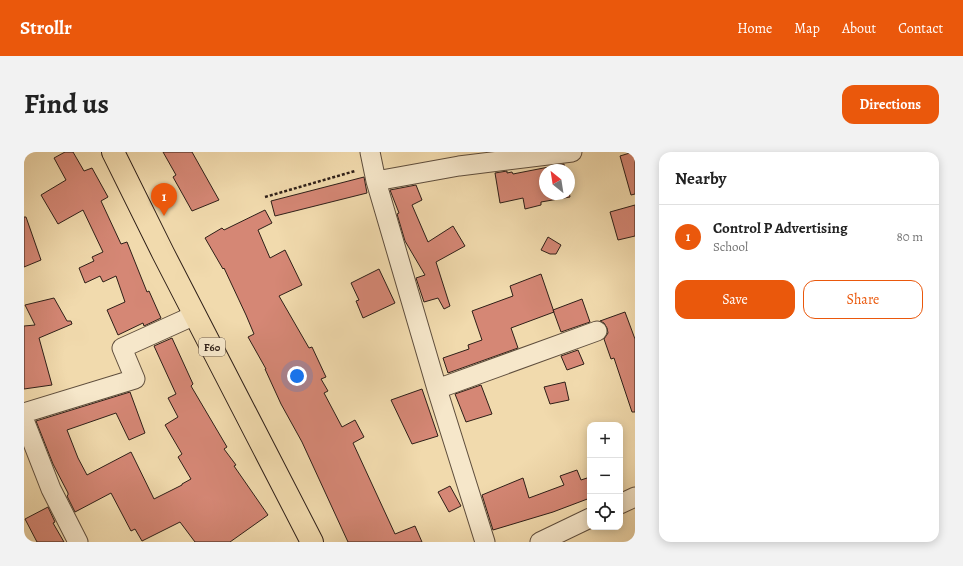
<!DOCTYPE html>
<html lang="en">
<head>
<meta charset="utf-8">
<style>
  body { margin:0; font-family:Alegreya,serif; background:#f2f2f2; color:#222 }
  .controls { position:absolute; right:12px; bottom:12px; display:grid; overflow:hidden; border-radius:8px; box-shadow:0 2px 10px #0003 }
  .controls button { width:36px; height:36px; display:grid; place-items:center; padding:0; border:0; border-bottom:1px solid #e0e0e0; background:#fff; color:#222; font:20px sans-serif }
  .compass { position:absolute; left:515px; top:12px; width:36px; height:36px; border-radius:50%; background:#fff; box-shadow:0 2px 10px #0003; rotate:330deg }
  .you { position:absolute; left:273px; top:224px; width:14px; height:14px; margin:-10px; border:3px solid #fff; border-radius:50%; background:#1a73e8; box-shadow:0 0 0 6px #1a73e833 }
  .badge { display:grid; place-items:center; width:26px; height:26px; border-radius:50%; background:#ea580c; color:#fff; font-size:13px; font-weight:700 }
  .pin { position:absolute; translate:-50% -33px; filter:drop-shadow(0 1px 2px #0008) }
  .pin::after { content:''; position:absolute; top:21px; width:14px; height:12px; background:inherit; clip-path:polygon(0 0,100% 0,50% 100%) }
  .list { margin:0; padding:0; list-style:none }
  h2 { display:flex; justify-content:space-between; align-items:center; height:52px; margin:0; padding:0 16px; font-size:17px }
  h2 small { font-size:13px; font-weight:400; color:#767676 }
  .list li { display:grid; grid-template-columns:26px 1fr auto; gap:12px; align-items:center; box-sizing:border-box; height:64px; padding:0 16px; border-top:1px solid #e0e0e0 }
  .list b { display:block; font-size:15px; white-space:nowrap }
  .list p { margin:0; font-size:13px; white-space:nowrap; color:#767676 }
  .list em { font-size:13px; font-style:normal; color:#767676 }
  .actions { display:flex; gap:8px; padding:12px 16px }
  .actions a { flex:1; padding:9px 0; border:1px solid #ea580c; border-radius:12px; text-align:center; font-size:14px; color:#ea580c }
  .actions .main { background:#ea580c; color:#fff }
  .icon { flex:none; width:22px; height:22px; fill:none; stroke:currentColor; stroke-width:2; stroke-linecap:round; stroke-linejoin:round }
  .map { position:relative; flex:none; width:611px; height:390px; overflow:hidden; border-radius:12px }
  header { display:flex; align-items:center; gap:24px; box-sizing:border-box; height:56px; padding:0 20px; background:#ea580c; color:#fff }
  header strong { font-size:19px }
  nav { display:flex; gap:22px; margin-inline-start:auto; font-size:14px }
  .intro { display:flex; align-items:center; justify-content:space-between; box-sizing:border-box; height:96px; padding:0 24px }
  h1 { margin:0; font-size:28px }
  .button { padding:10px 18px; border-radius:12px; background:#ea580c; color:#fff; font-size:14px; font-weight:700 }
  main { display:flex; gap:24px; padding:0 24px }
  aside { flex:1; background:#fff; border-radius:12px; box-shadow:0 2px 10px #0003 }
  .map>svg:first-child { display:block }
  .building { fill:#d58775; stroke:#2e1f18 }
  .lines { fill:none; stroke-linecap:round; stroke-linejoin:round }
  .street-casing { stroke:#5f4e3d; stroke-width:21 }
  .primary-casing { stroke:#2e1f18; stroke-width:24 }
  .path { stroke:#2e1f18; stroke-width:2.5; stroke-dasharray:3 2; stroke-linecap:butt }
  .street { stroke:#f6e7ca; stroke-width:19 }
  .primary { stroke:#f1daad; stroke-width:22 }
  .labels { text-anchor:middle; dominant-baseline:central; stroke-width:3; stroke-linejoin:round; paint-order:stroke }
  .shield { fill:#f6e7ca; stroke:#6a5b4d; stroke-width:1 }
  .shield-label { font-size:11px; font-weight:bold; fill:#2e1f18 }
</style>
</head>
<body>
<header>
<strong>Strollr</strong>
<nav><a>Home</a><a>Map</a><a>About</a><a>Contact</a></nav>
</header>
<div class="intro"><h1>Find us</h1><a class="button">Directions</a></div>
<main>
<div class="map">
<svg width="611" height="390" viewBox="0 0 611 390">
  <rect width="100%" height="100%" fill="#f1daad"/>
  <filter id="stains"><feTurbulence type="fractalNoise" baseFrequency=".005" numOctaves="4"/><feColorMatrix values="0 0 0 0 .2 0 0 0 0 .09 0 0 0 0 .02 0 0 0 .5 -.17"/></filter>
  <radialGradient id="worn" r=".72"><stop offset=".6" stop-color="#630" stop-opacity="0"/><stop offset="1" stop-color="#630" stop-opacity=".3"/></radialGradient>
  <path class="building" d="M41,0H49L60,19L68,16L84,45L77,49L97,92L103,90L123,140L125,139L137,166L120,174L119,171L94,183L83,158L101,150L92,124L79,130L76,124L61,131L55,116L70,109L68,105L79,100L59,58L34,72L17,43L42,28L30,6Z
    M139,0H168L195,48L168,59L149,25L152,23Z
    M609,0H611V42L607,43L596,4Z
    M540,12L541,18H521V42H545V39L546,45L517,50V53L501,57L499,46L476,51L471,21L483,19V21L488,20L489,22Z
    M340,25L343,41L251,64L247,49Z
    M392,33L398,48L388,53L404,90L429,74L441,94L412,110L426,154L420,157L414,146L400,150L392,126L401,123L381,89L373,62L375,61L366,38Z
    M611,53V84L594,88L586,60Z
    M241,58L248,71L234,78L246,106L261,98L278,133L255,144L285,196L288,195L302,225L297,227L304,239L300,241L318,275L331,268L340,285L329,291L371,382L391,374L398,390H324L278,290L257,252L241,217H242L224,185L230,182L222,163L200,116L199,117L181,86L198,76L200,78Z
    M0,65H2L17,108L0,115Z
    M524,85L537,93L532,102H526L517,98Z
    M355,117L371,151L339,166L332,149L335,148L327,131Z
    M517,122L530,160L487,176L494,196L424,221L419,206L445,197L444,193L458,188L448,159L489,144L486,134Z
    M30,146L43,169H47L48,172L15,186L28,233L0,237V174L11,173L1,153Z
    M558,147L566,170L537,180L529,158Z
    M601,160L611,187V260H608L590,206L587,207L580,187L584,181L583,176L580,171L576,169Z
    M148,186L169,232L167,234L203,295L200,297L212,313L210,314L244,363L206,390H171L156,370L118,389L111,377L107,379L87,341L51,360L43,344L44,343V341L29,312L12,269L106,240L121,281L105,288L92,261L43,278L54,306L63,323L107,300L130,347L158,333V332L167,327L154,305L158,302L141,273L154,265L144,246L152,242L130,194Z
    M554,198L560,212L543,218L537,204Z
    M541,230L545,248L526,252L520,235Z
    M457,233L468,262L442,270L431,242Z
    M398,237L414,284L388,292L367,248Z
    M553,318L557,328L566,325V346L529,360L469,378L458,343L499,326L505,346L540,333L536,324Z
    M426,334L437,354L425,360L414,340Z
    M24,355L31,370L29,371L40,390H13L1,367Z"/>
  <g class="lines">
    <g class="street-casing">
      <path id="street" d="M346,0L352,29L413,237L461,390
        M352,29L435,14L548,0
        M413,237L573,179
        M0,261L111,227L98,196L171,163
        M0,268L27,337L54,390
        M596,352L611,345
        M516,390L566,366"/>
    </g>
    <g class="primary-casing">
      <path id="primary" d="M89,0L139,101L288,390"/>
    </g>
    <path class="path" d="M241,45L331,19"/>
    <use href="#street" class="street"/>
    <use href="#primary" class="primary"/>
  </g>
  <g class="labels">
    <rect class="shield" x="175" y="186" width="26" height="18" rx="3"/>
    <g class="shield-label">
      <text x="188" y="195">F60</text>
    </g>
  </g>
  <rect width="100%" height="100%" filter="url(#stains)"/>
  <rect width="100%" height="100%" fill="url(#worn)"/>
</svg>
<div class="controls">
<button>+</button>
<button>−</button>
<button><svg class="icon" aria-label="locate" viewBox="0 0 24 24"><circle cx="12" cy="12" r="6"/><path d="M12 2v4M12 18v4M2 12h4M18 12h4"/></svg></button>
</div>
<svg class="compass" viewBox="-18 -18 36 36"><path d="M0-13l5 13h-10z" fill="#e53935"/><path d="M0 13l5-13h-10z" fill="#767676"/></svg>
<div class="you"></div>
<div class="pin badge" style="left:140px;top:64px">1</div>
</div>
<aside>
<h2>Nearby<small></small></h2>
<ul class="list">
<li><span class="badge">1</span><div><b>Control P Advertising</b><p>School</p></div><em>80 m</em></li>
</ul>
<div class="actions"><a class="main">Save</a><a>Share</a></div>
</aside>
</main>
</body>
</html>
